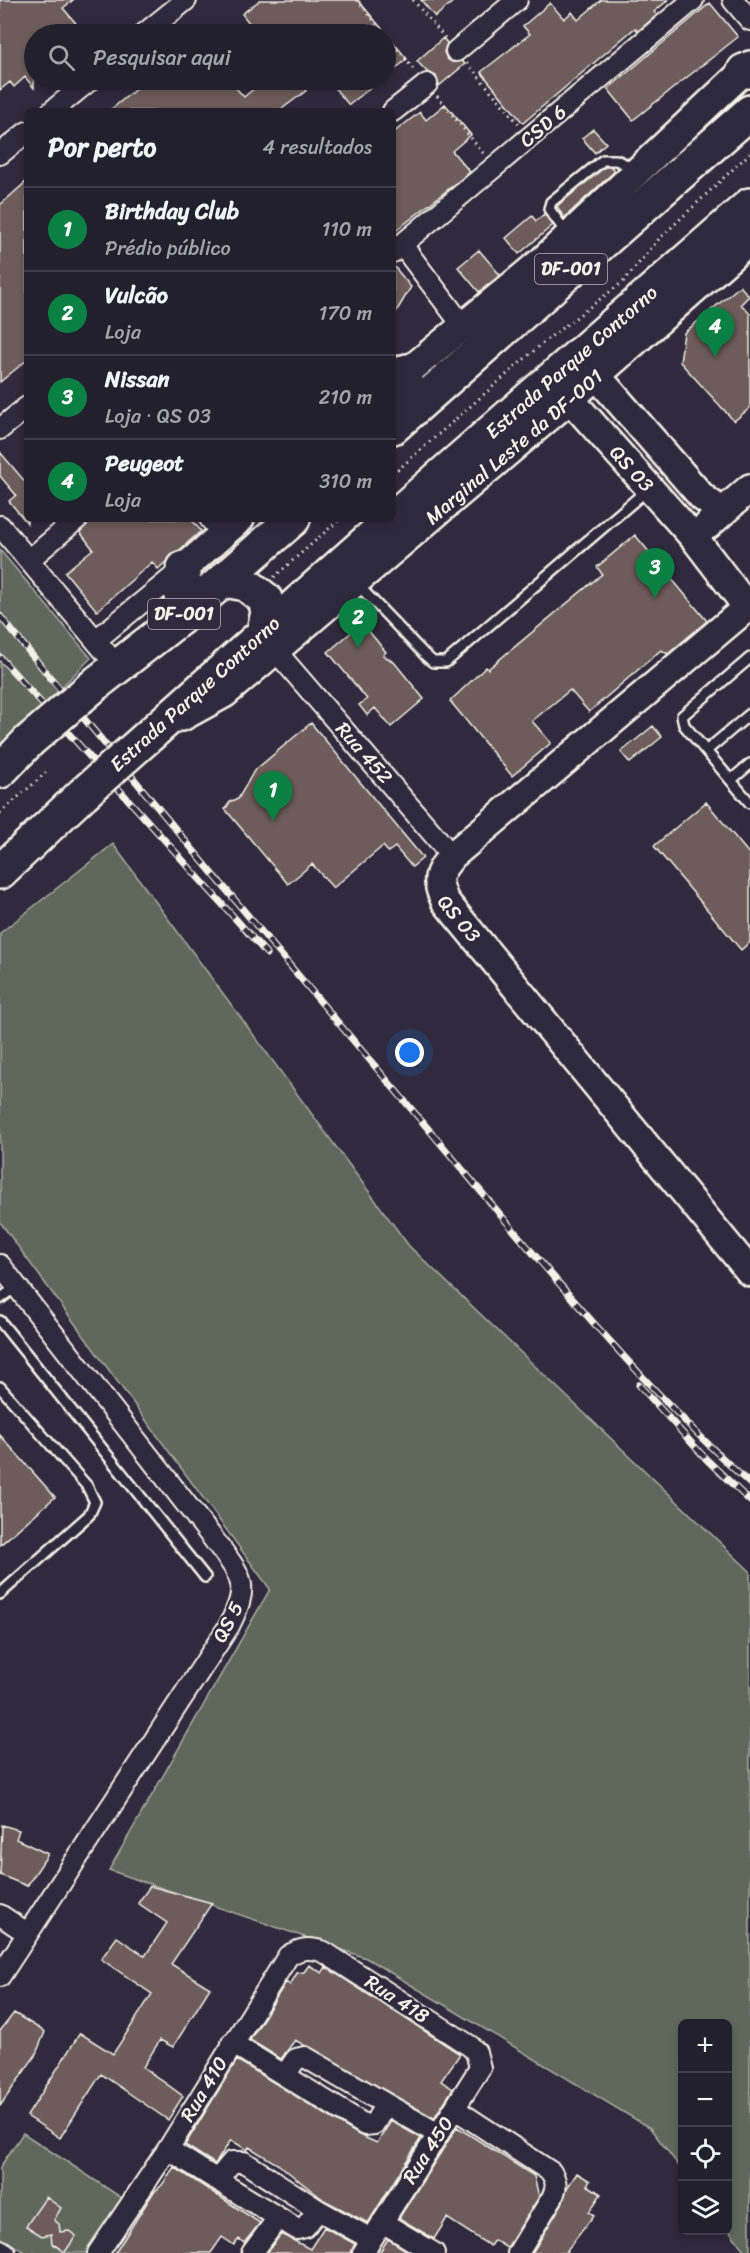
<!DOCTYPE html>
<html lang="pt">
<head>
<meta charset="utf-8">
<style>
  body { margin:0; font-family:Sriracha,sans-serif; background:#2b2836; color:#f1f3f6 }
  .controls { position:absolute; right:18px; bottom:18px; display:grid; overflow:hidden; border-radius:9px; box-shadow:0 3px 9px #0003 }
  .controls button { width:54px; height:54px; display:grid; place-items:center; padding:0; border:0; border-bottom:2px solid #403e4a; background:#23202e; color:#f1f3f6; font:30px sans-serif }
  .you { position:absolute; left:410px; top:1053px; width:21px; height:21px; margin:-15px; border:4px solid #fff; border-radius:50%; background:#1a73e8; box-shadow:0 0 0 9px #1a73e833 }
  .badge { display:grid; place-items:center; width:39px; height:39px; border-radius:50%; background:#0b8043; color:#fff; font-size:20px; font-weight:700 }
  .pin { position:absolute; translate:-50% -50px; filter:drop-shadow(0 2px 3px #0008) }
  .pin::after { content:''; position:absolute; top:32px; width:21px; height:18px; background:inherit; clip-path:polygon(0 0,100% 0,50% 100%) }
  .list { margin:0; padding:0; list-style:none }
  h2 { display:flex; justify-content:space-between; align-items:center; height:78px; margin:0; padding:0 24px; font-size:26px }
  h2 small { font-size:20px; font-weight:400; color:#a3a3aa }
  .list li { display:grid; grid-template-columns:39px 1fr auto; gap:18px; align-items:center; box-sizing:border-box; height:84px; padding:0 24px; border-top:2px solid #403e4a }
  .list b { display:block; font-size:22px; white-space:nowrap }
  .list p { margin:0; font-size:20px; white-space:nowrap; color:#a3a3aa }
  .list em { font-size:20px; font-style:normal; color:#a3a3aa }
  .icon { flex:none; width:33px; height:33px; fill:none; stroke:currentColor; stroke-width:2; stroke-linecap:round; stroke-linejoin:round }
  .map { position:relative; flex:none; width:750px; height:2253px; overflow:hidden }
  .search { position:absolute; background:#23202e; box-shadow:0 3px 9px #0003; left:24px; top:24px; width:372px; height:66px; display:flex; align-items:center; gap:15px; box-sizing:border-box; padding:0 21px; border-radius:33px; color:#a3a3aa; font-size:22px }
  .panel { position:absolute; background:#23202e; box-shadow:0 3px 9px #0003; left:24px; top:108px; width:372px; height:414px; border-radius:9px }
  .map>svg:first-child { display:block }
  .green { fill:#60685c; stroke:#aaaca2; stroke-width:1.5 }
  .building { fill:#6d5b5a; stroke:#f4f1e8; stroke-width:1.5 }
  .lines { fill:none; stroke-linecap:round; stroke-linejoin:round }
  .lane-casing { stroke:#f4f1e8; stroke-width:14 }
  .street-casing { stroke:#f4f1e8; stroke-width:24 }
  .secondary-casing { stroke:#f4f1e8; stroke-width:32 }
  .highway-casing { stroke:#f4f1e8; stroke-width:38 }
  .path { stroke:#f4f1e8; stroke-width:3; stroke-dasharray:1.5 4.5; stroke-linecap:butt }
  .lane { stroke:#2f2a3d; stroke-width:9 }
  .street { stroke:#2f2a3d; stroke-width:20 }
  .secondary { stroke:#2f2a3d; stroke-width:27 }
  .highway { stroke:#2f2a3d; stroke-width:33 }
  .rail-casing { stroke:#f4f1e8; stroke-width:7 }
  .rail { stroke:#2f2a3d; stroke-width:4.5; stroke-dasharray:14; stroke-linecap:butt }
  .highway-bridge-casing { stroke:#f4f1e8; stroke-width:38; stroke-linecap:butt }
  .highway-bridge { stroke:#2f2a3d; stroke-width:33 }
  .labels { text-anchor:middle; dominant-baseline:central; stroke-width:4.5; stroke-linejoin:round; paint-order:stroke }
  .shield { fill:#2f2a3d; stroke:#b9b5b5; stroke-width:1.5 }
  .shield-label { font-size:18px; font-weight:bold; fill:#f4f1e8 }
  .street-label { font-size:20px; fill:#f4f1e8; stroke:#2f2a3d }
</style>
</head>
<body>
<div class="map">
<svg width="750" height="2253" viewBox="0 0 750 2253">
  <rect width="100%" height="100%" fill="#2f2a3d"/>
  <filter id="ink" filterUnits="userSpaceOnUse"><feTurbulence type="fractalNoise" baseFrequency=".0167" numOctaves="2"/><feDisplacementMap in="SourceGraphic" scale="12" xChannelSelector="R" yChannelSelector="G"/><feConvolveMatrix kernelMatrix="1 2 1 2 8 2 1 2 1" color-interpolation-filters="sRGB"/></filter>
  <g filter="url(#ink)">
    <path class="green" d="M0,550L91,658L0,748Z
      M113,844L409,1246L750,1571V2253H746L728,2229V2024H682V2170L650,2128L366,1958L109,1870L270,1589L0,1222V933Z
      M23,2133L122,2198L91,2253H26L0,2237V2167Z"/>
    <path class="building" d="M0,0H73L63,8L85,34H65L57,25L46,34H34V88L25,77L14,87L10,82L0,90Z
      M260,0H358L407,59L386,77V34H359L354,29L347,34H237L250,24L242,14Z
      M421,0H455L435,17Z
      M601,0H668L654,12L657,15L638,31L635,28L523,123L481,72L530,34L523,26L550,3L564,19L572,12L578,20Z
      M710,3L738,37L633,120L608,89Z
      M443,38L447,43L444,52L447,59L452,62L462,61L465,64L439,86L436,76L427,72L417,61Z
      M147,80H229L244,97L264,80H296L306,91L279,111H109Z
      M328,80H380L349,105Z
      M445,104L471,135L452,151L470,172L393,233V133L420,112L426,120Z
      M593,129L606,143L595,153L582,138Z
      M605,167H611L615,171L564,218L557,206Z
      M27,181V360L0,382V205Z
      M544,214L553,225L519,254L506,238L532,216L536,221Z
      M479,250L500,275L479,292L458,267Z
      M393,265L411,287L393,317Z
      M740,286L749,296L741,304L750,314V408L734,421L680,362L684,333Z
      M0,452L27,484V523L9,501L16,495L0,476Z
      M93,519H191L201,531L158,569L152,562L97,611L65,572L93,549L80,532Z
      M635,535L707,621L668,654L661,650L589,712L570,690L532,721L551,743L512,776L450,701L486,667L488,669L602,574L597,567Z
      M362,623L386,652L383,655L394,662L424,699L391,727L375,708L367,715L359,705L367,699L328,652Z
      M311,723L423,858L412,867L395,847L388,852L383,846L333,888L312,864L288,884L225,809L231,801L238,799L254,771Z
      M653,726L662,737L630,763L621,752Z
      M706,802L750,855V942L741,950L654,846Z
      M0,1435L55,1497L0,1545Z
      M2,1825L19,1830L16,1839L48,1854L27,1886L0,1875Z
      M150,1886L212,1903L171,1964L210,1988L173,2047L160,2040L143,2067L183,2096L168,2120L101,2074L60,2138L27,2116L80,2033L113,2054L152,1994L101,1959L117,1937L145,1956L167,1923L138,1903Z
      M309,1965L322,1973L326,1967L460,2054L441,2081L453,2089L434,2118L295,2040L281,2059L250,2040L286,1982L290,1985L297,1973L304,1972Z
      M14,2013L45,2032L35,2056L0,2106V2031Z
      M237,2060L359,2135L377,2143L391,2121L421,2138L368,2223L324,2200L279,2165L249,2147L247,2150L231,2140L215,2164L185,2145Z
      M457,2127L534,2176L539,2197L507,2248L494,2240L490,2246L447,2218L434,2239L399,2218Z
      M174,2167L260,2223L244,2243L239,2239L234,2245L222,2237L211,2253H115L153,2193L162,2185Z
      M577,2173L590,2181L587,2185L601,2194L589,2212L594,2215L565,2253H532L562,2204L567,2188Z
      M46,2197L61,2208L54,2220L59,2224L60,2232L69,2231L76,2236L65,2252L52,2243L51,2234L42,2236L26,2226Z
      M324,2227L355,2244L351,2253H267L281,2234L310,2249Z
      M388,2239L411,2253H379Z"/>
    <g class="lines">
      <g class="lane-casing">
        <path id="lane" d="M568,235L549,209L551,202L603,160H616L636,169
          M356,583L425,655L433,662H446L647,490
          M750,658L682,716L684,725L750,803
          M706,751L750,714
          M731,780L750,764
          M0,1299L16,1287
          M0,1321L205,1577
          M0,1387L87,1486L95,1502L89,1515L0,1594"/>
      </g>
      <g class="street-casing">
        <path id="street" d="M733,0L750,20
          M144,34L186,0
          M456,51L517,0
          M52,111L90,80
          M393,111L427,84
          M0,154L27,132
          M402,245L463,326
          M393,252L693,0
          M0,429L27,407
          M210,519L223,534
          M0,526L117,666
          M29,560L77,519
          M96,640L184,568
          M275,650L452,856
          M0,1265L218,1545C244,1579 249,1586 229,1626L0,1976
          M0,1915L27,1933
          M232,2043L365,2125L374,2124L386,2104L438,2134
          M285,2075L296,2059L305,2057L386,2104
          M455,2109L551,2172C557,2182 557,2187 552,2198L518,2253
          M168,2149L217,2180L232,2162H244L318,2210L371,2239
          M217,2180L297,2229L305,2227L318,2210
          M382,2222L434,2253
          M0,2250L5,2253
          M98,2253L168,2149L288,1956C300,1948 310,1947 324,1952L470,2046L476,2052L480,2068L363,2253
          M252,2253L278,2218"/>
      </g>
      <g class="secondary-casing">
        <g id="secondary">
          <path d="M596,375L702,497L721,511"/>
          <path d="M393,384L543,260L750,65"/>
          <path id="s1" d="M570,399L695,539L747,607"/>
          <path d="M708,525L750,488"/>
          <path d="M184,568L240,519"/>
          <path id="s2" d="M750,605L452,856C437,874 435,879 445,901L750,1272"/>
          <path id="s3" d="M182,717L224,694L570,399L750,240"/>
        </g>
      </g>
      <g class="highway-casing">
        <g id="highway">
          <path d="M744,71H750"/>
          <path d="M396,424L407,371"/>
          <path d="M393,427L750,112"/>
          <path id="s4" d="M393,518L750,205"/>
          <path d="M225,580L246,584L265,599L268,612L264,631"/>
          <path d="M180,618L184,568"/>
          <path d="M98,682L180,618L293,519"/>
          <path d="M152,733L392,519"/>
          <path d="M0,771L29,741"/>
          <path d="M0,872L83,794"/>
        </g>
      </g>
      <path class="path" d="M357,0L385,34
        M413,0L445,38
        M386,35L415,71
        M467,63L519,124
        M437,96L484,154
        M393,474L545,341L624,281L658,240L750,153
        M274,577L340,519
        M0,813L49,770"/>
      <use href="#lane" class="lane"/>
      <use href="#street" class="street"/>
      <use href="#secondary" class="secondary"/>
      <use href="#highway" class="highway"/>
      <g class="rail-casing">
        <path id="rail" d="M0,616C140,788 282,957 425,1125C529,1248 631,1375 750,1484
          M0,657L267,954
          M639,1385L707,1460L750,1501"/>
      </g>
      <use href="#rail" class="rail"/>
      <g class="highway-bridge-casing">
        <path id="highway-bridge" d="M29,741L98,682
          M83,794L152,733"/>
      </g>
      <use href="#highway-bridge" class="highway-bridge"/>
    </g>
  </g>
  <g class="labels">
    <g class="shield">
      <rect x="535" y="254" width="72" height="30" rx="4.5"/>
      <rect x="148" y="599" width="72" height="30" rx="4.5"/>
    </g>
    <g class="shield-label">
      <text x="571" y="269">DF-001</text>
      <text x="184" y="614">DF-001</text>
    </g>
    <g class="street-label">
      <text transform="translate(543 126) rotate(-40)">CSD 6</text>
      <text stroke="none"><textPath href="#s4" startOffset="237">Estrada Parque Contorno</textPath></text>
      <text stroke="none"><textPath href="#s3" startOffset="429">Marginal Leste da DF-001</textPath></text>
      <text stroke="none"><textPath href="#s1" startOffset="93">QS 03</textPath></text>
      <text transform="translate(195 694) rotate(-42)">Estrada Parque Contorno</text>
      <text transform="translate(364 753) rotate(49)">Rua 452</text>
      <text stroke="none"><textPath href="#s2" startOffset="462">QS 03</textPath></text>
      <text transform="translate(228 1622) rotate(-62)">QS 5</text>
      <text transform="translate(397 1999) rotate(33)">Rua 418</text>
      <text transform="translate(204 2089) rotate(-59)">Rua 410</text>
      <text transform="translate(428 2150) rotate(-57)">Rua 450</text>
    </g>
  </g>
</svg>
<div class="controls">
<button>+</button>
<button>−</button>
<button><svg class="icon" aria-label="locate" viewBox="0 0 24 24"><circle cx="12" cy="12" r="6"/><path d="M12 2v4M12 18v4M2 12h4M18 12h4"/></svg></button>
<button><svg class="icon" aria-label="layers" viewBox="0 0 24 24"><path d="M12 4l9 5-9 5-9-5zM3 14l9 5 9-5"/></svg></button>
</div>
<div class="you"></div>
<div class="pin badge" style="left:273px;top:821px">1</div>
<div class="pin badge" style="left:358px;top:648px">2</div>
<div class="pin badge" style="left:655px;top:598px">3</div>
<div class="pin badge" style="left:715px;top:357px">4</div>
<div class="search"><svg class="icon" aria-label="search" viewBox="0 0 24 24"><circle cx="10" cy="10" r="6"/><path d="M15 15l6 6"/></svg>Pesquisar aqui</div>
<section class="panel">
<h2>Por perto<small>4 resultados</small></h2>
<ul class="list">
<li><span class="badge">1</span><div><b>Birthday Club</b><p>Prédio público</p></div><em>110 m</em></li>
<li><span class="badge">2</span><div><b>Vulcão</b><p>Loja</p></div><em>170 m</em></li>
<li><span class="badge">3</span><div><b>Nissan</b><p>Loja · QS 03</p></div><em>210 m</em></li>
<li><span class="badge">4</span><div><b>Peugeot</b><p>Loja</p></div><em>310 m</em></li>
</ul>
</section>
</div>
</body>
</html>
